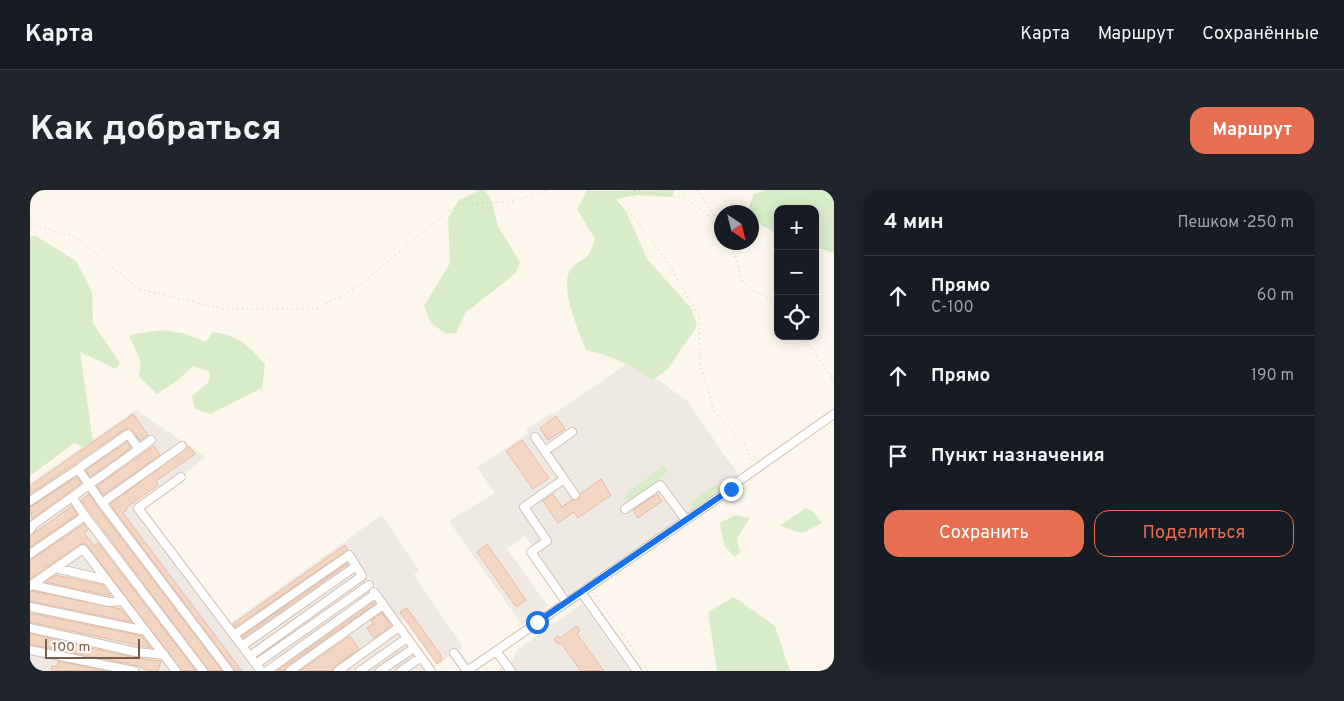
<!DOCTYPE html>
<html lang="ru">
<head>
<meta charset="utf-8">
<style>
  body { margin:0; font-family:Overpass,sans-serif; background:#20242c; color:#f1f3f6 }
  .controls { position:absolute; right:15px; top:15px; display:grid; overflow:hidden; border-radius:10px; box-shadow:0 2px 12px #0003 }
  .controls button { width:45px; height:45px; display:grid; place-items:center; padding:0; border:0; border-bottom:1px solid #363941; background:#171b24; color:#f1f3f6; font:25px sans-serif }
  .compass { position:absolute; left:684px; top:15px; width:45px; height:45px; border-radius:50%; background:#171b24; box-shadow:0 2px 12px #0003; rotate:145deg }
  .scale { position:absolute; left:15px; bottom:12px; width:95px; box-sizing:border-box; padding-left:5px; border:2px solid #7a5c4d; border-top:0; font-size:14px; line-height:18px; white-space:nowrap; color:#7a5c4d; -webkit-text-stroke:4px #fffaf3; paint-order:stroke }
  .stop { position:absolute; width:15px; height:15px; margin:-11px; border:4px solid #1a73e8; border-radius:50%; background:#fff }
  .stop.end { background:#1a73e8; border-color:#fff; box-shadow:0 1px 5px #0008 }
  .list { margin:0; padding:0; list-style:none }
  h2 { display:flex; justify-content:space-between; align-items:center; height:65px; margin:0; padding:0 20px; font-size:21px }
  h2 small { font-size:16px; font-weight:400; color:#9ea1a6 }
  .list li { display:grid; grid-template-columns:32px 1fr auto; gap:15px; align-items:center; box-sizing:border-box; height:80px; padding:0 20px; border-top:1px solid #363941 }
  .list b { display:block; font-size:19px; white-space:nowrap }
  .list p { margin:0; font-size:16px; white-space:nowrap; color:#9ea1a6 }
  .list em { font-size:16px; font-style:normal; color:#9ea1a6 }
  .actions { display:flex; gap:10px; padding:15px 20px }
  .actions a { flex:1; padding:11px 0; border:1px solid #e76f51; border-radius:15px; text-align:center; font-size:18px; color:#e76f51 }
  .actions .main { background:#e76f51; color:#fff }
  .icon { flex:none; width:28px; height:28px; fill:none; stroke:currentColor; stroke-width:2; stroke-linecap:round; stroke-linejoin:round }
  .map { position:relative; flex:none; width:804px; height:481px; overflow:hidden; border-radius:15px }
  header { display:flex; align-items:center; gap:30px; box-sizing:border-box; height:70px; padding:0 25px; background:#171b24; border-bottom:1px solid #363941 }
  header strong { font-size:24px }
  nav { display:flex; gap:28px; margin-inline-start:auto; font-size:18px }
  .intro { display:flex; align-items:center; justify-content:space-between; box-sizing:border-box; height:120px; padding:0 30px }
  h1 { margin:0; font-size:35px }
  .button { padding:12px 22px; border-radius:15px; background:#e76f51; color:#fff; font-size:18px; font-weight:700 }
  main { display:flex; gap:30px; padding:0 30px }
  aside { flex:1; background:#171b24; border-radius:15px; box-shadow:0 2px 12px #0003 }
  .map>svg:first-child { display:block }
  .industrial { fill:#efe9e4 }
  .green { fill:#d8ecc9 }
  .building { fill:#f3d5c3; stroke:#e6bba3 }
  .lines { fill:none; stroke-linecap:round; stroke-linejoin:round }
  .minor-casing { stroke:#d1beb0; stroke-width:10 }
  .path { stroke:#d9b8a5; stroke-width:1; stroke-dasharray:1 4; stroke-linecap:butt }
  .minor { stroke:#fff; stroke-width:8 }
  .route { stroke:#1a73e8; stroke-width:6 }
</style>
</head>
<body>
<header>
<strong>Карта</strong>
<nav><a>Карта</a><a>Маршрут</a><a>Сохранённые</a></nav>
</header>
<div class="intro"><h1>Как добраться</h1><a class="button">Маршрут</a></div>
<main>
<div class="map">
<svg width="804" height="481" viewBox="0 0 804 481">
  <rect width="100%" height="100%" fill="#fdf6ec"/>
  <path class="industrial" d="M602,170L657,211L709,286L699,293L701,297L660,325L653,326L540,403L535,402L495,346L477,359L518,416L492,435L419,331L465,303L447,278L498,243L496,240L522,222L524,224Z
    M106,220L175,267L107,324L227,481H3L0,477V293Z
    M352,325L389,381L384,385L433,457L407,475L375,430L372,431L323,365L398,481H235L199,434L314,352L316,354V350Z
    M552,414L600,481H467L484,468L486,461Z"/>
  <path class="green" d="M450,0H454L460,7L468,36L490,72L486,83L436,122L426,143L416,144L401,133L394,116L420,73L418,28L429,10Z
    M645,0L642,7L608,5L586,9L597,23L617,69L661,118L667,136L637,180L622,190C601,175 582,166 556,160C549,142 527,93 542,78C557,63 557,73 565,49L547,19L557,1Z
    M736,0H804V63L785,57V19H748V43L734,37L722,26V22H717L724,4Z
    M6,46L46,71L62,102L63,133L90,173L86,179L50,162L63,252L54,257L44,253L0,286V47Z
    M132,140L156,144L176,152L183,142C209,146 218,155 235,174L232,198L181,224L165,219L162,206L179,192L180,182L163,176L148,190L127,204L109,187L111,172L99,145Z
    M634,276L637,279L634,287L600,311L594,308L599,301Z
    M687,294L691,300L661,322V311Z
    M776,318L784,322L792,333L772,343L749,336Z
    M705,325L720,328L707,348L710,363L704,367L694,355L690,333Z
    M704,407L745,436L760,481H687L678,422Z"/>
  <path class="building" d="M103,224L118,245L110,251L101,239H95L0,304V296Z
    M526,226L535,239L518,250L510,238Z
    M492,250L519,288L503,299L476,261Z
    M97,252L101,258L60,287L56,280Z
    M124,256L130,265L73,305L67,296Z
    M159,256L165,264L126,291L128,295L96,318L97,320L93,323L212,481H205L80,314Z
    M47,287L51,293L2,329L0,317Z
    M571,289L581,305L548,328L544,322L528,333L513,311L523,304L532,317L542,310L549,309L550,304Z
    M59,304L67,316L192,481H179L51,310Z
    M627,304L632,311L608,328L603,320Z
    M42,316L47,325L0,357V346Z
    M54,334L58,340L54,343L64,356L68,353L166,481H152L56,354H50L0,389V370Z
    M457,354L496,410L486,417L447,362Z
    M315,355L318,360L205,437L203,434Z
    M317,373L318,374L213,448L212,446Z
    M26,385L73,395L81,406L15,392Z
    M2,401L91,419L102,432L0,411V402Z
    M344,412L345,414L257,476L254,481H247Z
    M377,418L410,464L412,470L407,474L370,422Z
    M0,423L112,446L121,458L0,432Z
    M352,423L361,436L344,448L337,438L343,434L341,430Z
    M547,436L550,441L547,444L574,481H551L531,453L528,454L524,449L528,446L530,448Z
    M0,444L105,468L131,471L128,481H120L105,475L0,454Z
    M320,446L329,459L305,476L302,481H270Z
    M28,471L76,481H21L22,476L27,477Z"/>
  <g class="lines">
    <g class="minor-casing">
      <path id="minor" d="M505,247L534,289L494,317L517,351L501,362L536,412
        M109,259L121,250
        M515,261L542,242
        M151,287L108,318L231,481
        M534,289L545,305
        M0,311L48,279
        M72,313L152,256
        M595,319L630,295L656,330
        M55,326L173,481
        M0,340L3,335L109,259L98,244L48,279L72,313L199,481
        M0,364L55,326L42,307
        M25,378L77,390
        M2,395L79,412L93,411
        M0,396L53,359L146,481
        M344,402L401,481
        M551,402L607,481
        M0,417L116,441
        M0,438L106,462L134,465
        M204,445L319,365L326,376L212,456
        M0,460L104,481
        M466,461L481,481
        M424,463L437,481
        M220,466L332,386L326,376
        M226,474L339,395
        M237,481L345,404
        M260,481L353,415
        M308,481L369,437
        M330,481L377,448
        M350,481L384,458
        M371,481L391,467
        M437,481L701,299L706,293L804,224"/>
    </g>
    <path class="path" d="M558,0L575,5L600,23L636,70L669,126L670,175L685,222L715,255L722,272
      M599,0L656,8L692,37
      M667,0L692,36
      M0,34L46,47L109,99L193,119H286L328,97L409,28L430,14L480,12L517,0
      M700,52L713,92L719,98L748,114
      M772,146L804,191
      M563,402L618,481"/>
    <use href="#minor" class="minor"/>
  </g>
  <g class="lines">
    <path class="route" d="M507,432L701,299"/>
  </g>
</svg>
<div class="controls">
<button>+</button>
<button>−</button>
<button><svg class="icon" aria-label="locate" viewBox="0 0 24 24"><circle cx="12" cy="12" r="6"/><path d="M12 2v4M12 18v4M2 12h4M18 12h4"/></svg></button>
</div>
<svg class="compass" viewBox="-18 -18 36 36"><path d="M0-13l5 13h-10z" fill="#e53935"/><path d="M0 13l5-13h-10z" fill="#9ea1a6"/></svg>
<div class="scale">100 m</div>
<div class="stop" style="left:507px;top:432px"></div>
<div class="stop end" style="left:701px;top:299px"></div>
</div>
<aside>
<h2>4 мин<small>Пешком · 250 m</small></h2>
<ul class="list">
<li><svg class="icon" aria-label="ahead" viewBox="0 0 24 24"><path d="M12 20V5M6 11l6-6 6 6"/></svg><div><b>Прямо</b><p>С-100</p></div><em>60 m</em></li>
<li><svg class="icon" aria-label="ahead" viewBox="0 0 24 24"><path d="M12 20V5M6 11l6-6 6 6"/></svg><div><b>Прямо</b></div><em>190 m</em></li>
<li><svg class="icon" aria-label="arrive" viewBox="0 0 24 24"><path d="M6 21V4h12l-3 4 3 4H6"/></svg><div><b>Пункт назначения</b></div></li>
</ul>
<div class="actions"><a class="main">Сохранить</a><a>Поделиться</a></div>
</aside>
</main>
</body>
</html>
